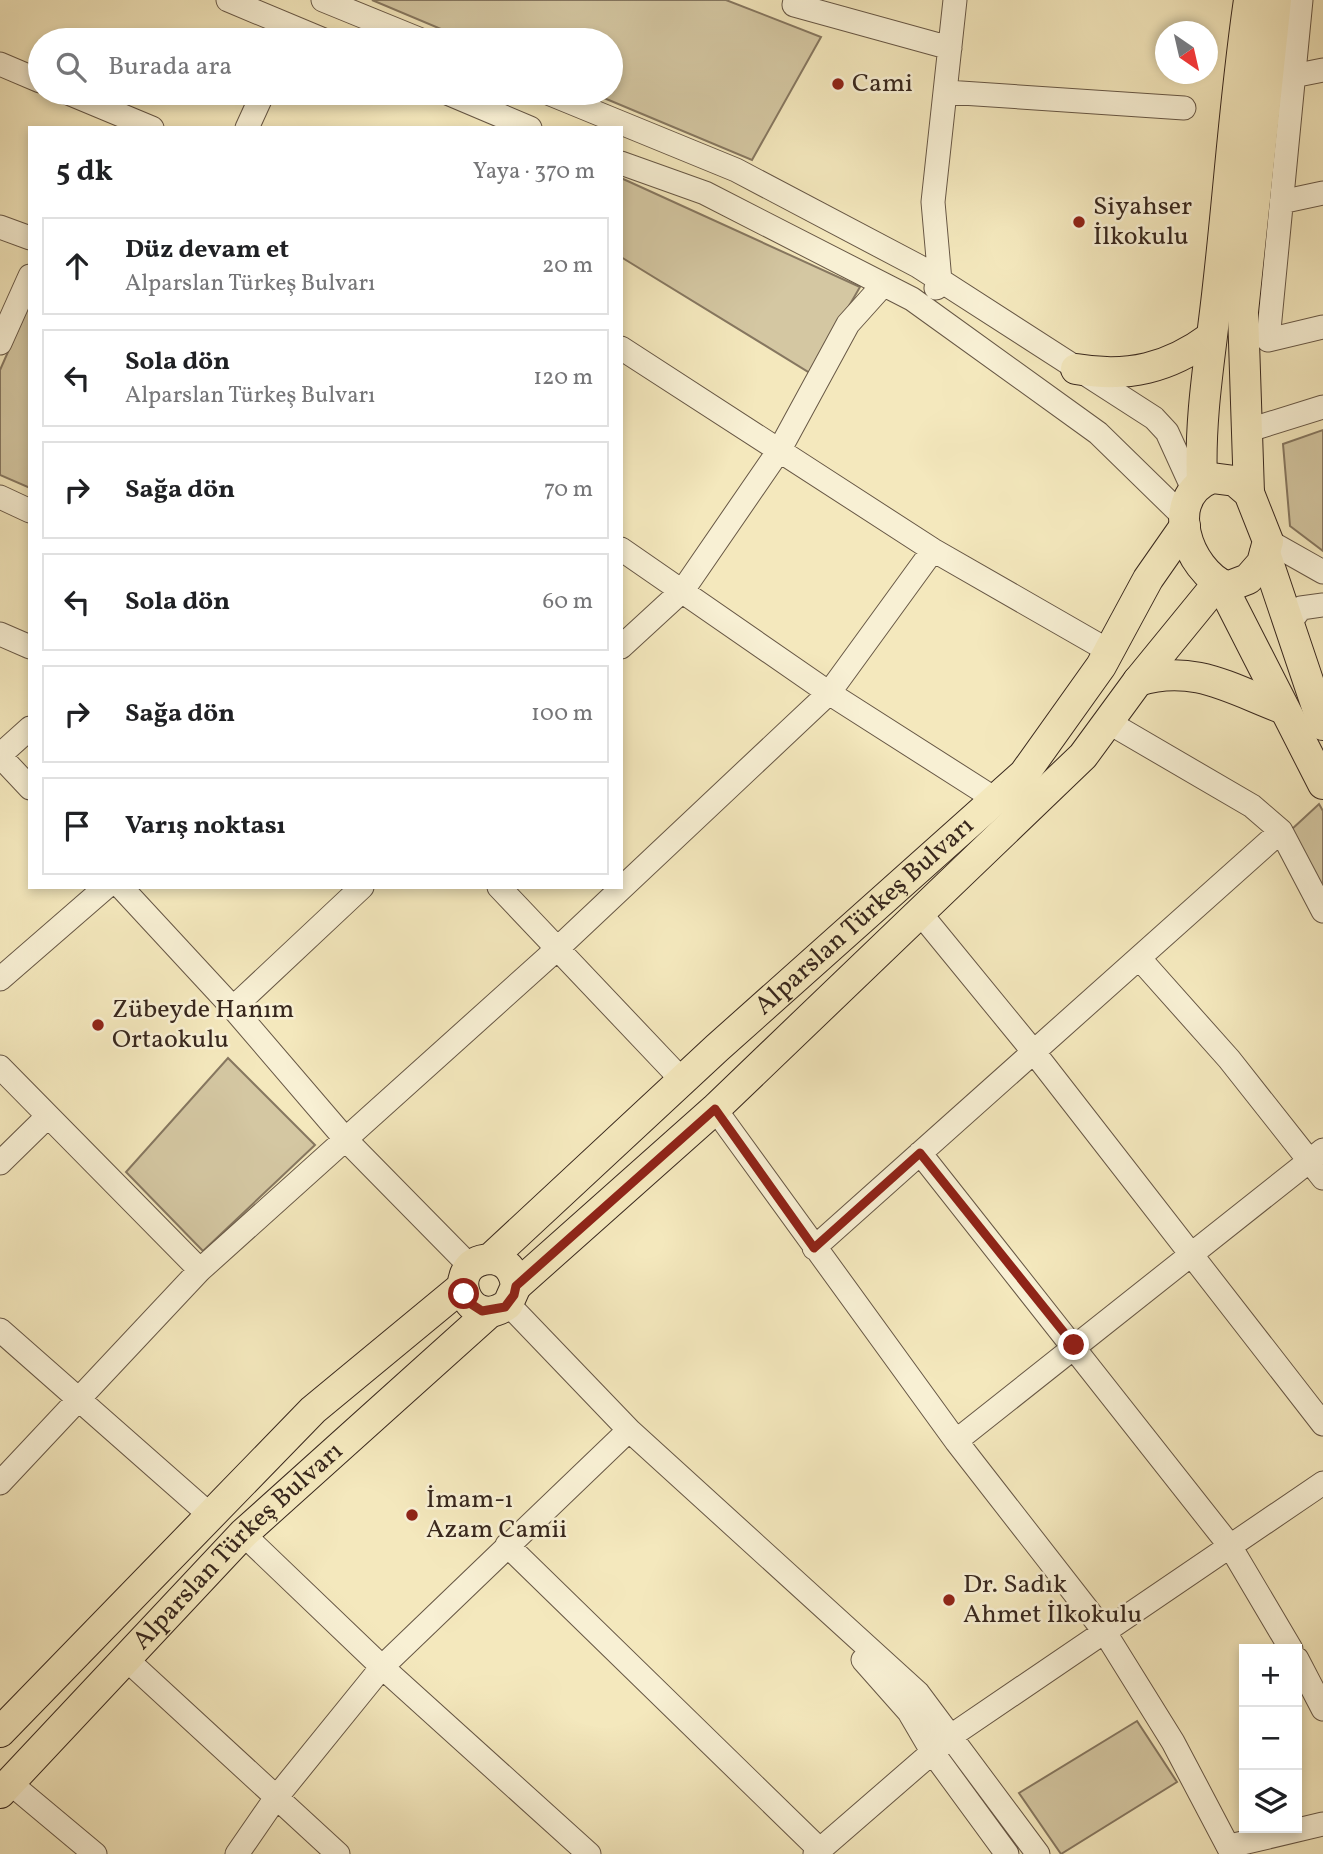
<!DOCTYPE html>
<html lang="tr">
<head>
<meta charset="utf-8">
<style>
  body { margin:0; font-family:Vollkorn,serif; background:#f6f6f6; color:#202124 }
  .controls { position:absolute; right:21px; bottom:21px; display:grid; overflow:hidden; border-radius:0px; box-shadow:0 4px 10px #0003 }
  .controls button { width:63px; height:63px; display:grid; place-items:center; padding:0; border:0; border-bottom:2px solid #e0e0e0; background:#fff; color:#202124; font:35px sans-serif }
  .compass { position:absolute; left:1155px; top:21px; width:63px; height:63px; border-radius:50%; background:#fff; box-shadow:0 4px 10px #0003; rotate:146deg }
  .stop { position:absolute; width:21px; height:21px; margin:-16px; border:5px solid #8f2418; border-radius:50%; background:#fff }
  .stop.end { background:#8f2418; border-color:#fff; box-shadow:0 2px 7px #0008 }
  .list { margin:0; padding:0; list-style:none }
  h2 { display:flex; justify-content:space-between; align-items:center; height:91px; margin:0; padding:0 28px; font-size:30px }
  h2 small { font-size:23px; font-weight:400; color:#757577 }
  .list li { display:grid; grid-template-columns:46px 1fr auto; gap:21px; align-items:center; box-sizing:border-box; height:98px; margin:0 14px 14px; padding:0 14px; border:2px solid #e0e0e0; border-radius:0px }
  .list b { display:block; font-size:26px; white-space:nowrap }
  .list p { margin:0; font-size:23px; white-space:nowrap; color:#757577 }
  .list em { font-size:23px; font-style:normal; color:#757577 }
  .icon { flex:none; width:38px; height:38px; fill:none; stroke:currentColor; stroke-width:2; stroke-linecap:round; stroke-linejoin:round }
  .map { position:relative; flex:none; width:1323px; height:1854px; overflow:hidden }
  .search { position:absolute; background:#fff; box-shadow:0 4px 10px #0003; left:28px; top:28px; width:595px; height:77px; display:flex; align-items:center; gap:18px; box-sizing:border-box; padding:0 24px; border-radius:38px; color:#757577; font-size:26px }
  .panel { position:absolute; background:#fff; box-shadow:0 4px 10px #0003; left:28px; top:126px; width:595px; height:763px; border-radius:0px }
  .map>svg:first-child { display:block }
  .green { fill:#d4c7a2; stroke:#867760; stroke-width:2 }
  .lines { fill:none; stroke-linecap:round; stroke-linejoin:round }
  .minor-casing { stroke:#675745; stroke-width:25 }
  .major-casing { stroke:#38271d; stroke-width:32 }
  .minor { stroke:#f8f0d4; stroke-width:23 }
  .major { stroke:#f4e8bd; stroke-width:30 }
  .route { stroke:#8f2418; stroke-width:9 }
  .poi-dot { fill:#8f2418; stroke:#f8f0d4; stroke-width:2.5 }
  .labels { text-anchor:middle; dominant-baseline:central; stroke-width:5; stroke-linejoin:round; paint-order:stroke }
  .poi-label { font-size:26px; fill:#38271d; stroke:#f8f0d4; text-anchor:start }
  .street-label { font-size:26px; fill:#38271d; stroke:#f8f0d4 }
</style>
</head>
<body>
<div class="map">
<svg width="1323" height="1854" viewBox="0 0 1323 1854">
  <rect width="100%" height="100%" fill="#f4e8bd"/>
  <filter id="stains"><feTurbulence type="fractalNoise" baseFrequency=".00286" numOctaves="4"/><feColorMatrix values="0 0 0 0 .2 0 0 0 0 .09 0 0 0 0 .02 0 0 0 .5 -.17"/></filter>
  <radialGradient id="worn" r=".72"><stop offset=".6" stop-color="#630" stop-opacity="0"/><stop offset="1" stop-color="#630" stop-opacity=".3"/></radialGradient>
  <path class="green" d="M372,0H726L821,37L752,160L592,93H611V40H467Z
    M621,178L860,287L810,373L621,257Z
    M30,302V488L0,475V370Z
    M1323,430V551L1290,526L1283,444Z
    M1319,804L1323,811V893L1291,830Z
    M228,1058L315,1145L203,1251L126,1172Z
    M1137,1721L1177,1782L1061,1854L1019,1793Z"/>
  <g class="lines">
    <g class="minor-casing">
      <path id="minor" d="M228,0L324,40
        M323,0L421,40
        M795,0L794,5L950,48
        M1301,0L1268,340L1323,327
        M0,64L40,81
        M1293,76L1323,70
        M946,92L1184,108
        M68,93L152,128
        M447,93L530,128
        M548,93L736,170L918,266L1154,418L1167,432L1193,489
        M247,128L263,93
        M621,163L705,193L912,299L1098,433L1183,516
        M1281,202L1323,193
        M0,227L30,238
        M936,288L940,281L933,202L955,0
        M0,343L30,276
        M621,348L933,550L1109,651
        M1249,430L1323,407
        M0,497L30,511
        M1268,541L1323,572
        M621,549L829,693L995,799
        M1287,626L1301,608L1323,605
        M0,634L30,647
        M621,647L683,590L780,449L848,324L883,285
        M1108,722L1252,806L1281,831L1323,911
        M0,755L30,728
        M0,756L30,788
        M121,887L233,1008L347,1141L470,1266
        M499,887L682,1080
        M920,913L1033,1051L1323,1424
        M1139,958L1229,1059L1323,1178
        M0,979L106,887
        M233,1008L362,887
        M0,1067L200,1270
        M715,1109L956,1441L1104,1631L1173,1742L1232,1854
        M920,1153L1230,1546L1291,1649
        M0,1163L48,1116
        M814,1248L1281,831
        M508,1304L629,1430L918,1693L1038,1854
        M0,1330L210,1515
        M956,1441L1323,1150
        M0,1483L200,1270L557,949L829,693L933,550
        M243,1534L382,1667L589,1854
        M507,1545L819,1849
        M125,1658L338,1854
        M1297,1659L1323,1709
        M863,1660L909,1712L933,1753L1007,1854
        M10,1783L95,1854
        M1230,1846L1323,1824
        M237,1854L275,1799L382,1667L629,1430
        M815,1854L951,1736L1323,1483"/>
    </g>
    <g class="major-casing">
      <g id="major">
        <path d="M1076,369C1128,378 1169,368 1211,337"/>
        <path d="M1212,478L1235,481L1249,493L1268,541L1262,563L1248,579L1227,587C1187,570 1162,497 1212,478Z"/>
        <path d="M1202,482C1199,415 1211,352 1218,286C1229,190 1235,95 1249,0"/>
        <path d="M1249,493L1243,312L1276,0"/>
        <path d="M1265,553L1323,725"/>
        <path d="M1221,584L1323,784"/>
        <path d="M1138,681C1193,663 1233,690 1284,709"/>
        <path id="s1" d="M490,1259C506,1260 514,1270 516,1286L508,1304C467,1335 441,1262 490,1259L717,1048L1024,774L1101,666L1148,579L1185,526"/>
        <path d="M516,1286L715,1109L1083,756L1138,681L1218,583"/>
        <path d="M0,1732L313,1410L463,1286"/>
        <path id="s2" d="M0,1793L243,1534L490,1312"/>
      </g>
    </g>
    <use href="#minor" class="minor"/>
    <use href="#major" class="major"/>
  </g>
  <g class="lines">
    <path class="route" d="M464,1294L468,1302L482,1311L505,1307L514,1295L516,1286L715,1109L814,1248L920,1153L1074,1345"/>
  </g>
  <g class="poi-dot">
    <circle cx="838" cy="84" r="7"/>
    <circle cx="1079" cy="222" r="7"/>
    <circle cx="98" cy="1025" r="7"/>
    <circle cx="412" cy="1515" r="7"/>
    <circle cx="949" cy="1600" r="7"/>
  </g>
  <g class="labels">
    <g class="poi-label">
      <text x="852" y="84">Cami</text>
      <text x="1093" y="207">Siyahser<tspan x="1093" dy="30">İlkokulu</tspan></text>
      <text x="112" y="1010">Zübeyde Hanım<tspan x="112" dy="30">Ortaokulu</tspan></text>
      <text x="426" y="1500">İmam-ı<tspan x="426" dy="30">Azam Camii</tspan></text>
      <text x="963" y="1585">Dr. Sadık<tspan x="963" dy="30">Ahmet İlkokulu</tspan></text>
    </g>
    <g class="street-label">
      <text stroke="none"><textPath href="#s1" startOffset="672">Alparslan Türkeş Bulvarı</textPath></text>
      <text stroke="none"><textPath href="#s2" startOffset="343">Alparslan Türkeş Bulvarı</textPath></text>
    </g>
  </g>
  <rect width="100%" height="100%" filter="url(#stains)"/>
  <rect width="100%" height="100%" fill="url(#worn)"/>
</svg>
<div class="controls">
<button>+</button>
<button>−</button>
<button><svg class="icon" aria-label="layers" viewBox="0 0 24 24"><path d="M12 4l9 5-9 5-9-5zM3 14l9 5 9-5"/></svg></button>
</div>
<svg class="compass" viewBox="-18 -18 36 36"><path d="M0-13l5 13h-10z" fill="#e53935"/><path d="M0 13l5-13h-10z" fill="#757577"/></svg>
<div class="stop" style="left:464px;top:1294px"></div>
<div class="stop end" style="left:1074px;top:1345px"></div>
<div class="search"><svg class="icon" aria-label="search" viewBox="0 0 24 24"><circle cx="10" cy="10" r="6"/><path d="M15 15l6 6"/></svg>Burada ara</div>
<section class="panel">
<h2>5 dk<small>Yaya · 370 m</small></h2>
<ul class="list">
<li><svg class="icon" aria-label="ahead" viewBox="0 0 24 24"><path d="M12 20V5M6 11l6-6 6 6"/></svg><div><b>Düz devam et</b><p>Alparslan Türkeş Bulvarı</p></div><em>20 m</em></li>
<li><svg class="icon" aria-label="left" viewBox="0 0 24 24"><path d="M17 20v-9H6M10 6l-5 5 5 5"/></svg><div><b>Sola dön</b><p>Alparslan Türkeş Bulvarı</p></div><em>120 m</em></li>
<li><svg class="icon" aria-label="right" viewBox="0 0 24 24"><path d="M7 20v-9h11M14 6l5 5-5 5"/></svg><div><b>Sağa dön</b></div><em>70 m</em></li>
<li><svg class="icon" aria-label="left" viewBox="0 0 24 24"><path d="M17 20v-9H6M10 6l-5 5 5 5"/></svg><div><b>Sola dön</b></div><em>60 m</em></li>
<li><svg class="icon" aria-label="right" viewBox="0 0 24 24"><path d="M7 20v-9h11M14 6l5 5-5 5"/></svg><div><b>Sağa dön</b></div><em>100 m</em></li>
<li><svg class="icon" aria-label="arrive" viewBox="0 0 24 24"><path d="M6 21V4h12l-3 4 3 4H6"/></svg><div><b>Varış noktası</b></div></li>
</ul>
</section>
</div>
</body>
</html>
